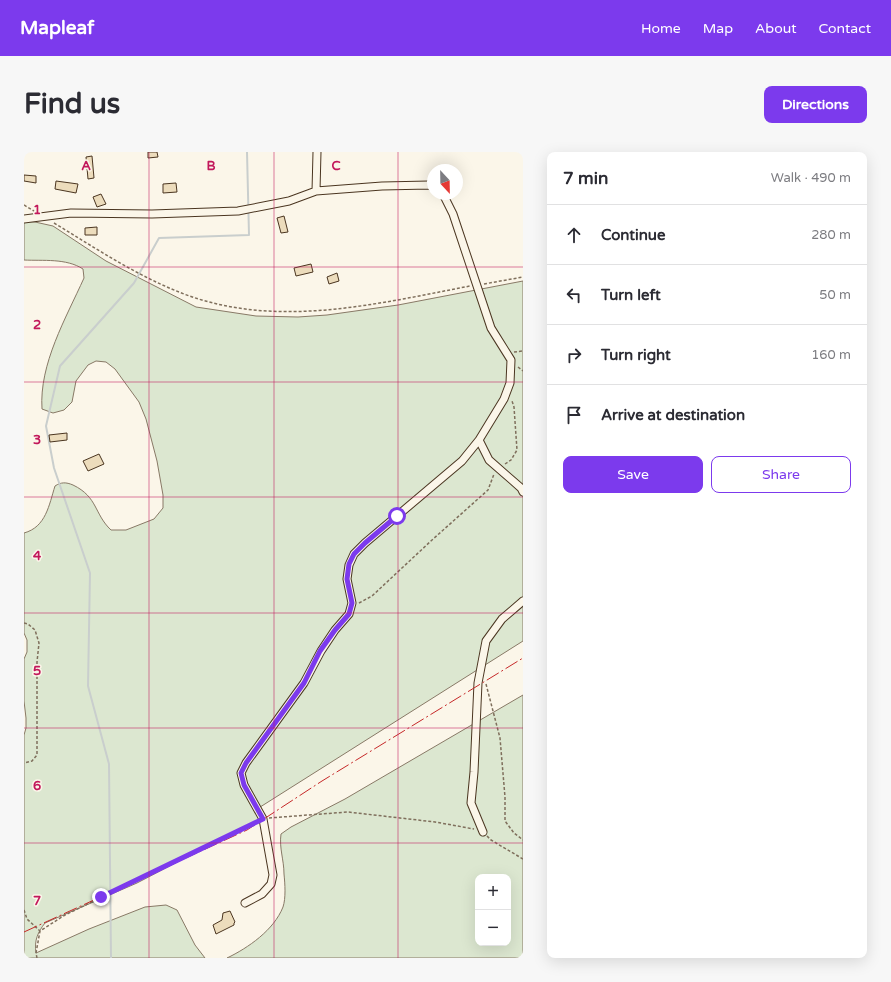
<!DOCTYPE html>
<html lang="en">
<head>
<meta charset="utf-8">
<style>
  body { margin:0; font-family:"Varela Round",sans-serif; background:#f7f7f7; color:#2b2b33 }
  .controls { position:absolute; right:12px; bottom:12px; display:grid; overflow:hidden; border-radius:8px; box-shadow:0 4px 16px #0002 }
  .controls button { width:36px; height:36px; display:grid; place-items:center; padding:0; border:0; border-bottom:1px solid #e1e1e2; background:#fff; color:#2b2b33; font:20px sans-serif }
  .compass { position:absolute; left:403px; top:12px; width:36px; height:36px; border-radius:50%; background:#fff; box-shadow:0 4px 16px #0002; rotate:158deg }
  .stop { position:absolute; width:12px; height:12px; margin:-9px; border:3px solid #7c3aed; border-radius:50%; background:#fff }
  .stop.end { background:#7c3aed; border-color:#fff; box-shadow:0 1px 4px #0008 }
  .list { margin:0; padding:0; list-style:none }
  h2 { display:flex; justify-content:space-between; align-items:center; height:52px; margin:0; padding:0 16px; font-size:17px }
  h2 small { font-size:13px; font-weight:400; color:#7c7c81 }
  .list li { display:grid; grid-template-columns:26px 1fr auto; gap:12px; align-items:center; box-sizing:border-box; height:60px; padding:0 16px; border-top:1px solid #e1e1e2 }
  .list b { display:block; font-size:15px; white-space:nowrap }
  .list em { font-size:13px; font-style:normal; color:#7c7c81 }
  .actions { display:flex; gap:8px; padding:12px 16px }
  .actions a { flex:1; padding:9px 0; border:1px solid #7c3aed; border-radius:8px; text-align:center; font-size:14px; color:#7c3aed }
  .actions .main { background:#7c3aed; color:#fff }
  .icon { flex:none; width:22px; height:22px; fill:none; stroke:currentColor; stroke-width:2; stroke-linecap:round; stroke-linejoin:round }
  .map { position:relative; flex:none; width:499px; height:806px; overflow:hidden; border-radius:8px }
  header { display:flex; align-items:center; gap:24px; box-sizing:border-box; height:56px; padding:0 20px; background:#7c3aed; color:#fff }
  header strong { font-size:19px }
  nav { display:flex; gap:22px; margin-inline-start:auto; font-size:14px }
  .intro { display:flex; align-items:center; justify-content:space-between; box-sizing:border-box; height:96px; padding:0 24px }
  h1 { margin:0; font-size:28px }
  .button { padding:10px 18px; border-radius:8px; background:#7c3aed; color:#fff; font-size:14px; font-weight:700 }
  main { display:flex; gap:24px; padding:0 24px }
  aside { flex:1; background:#fff; border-radius:8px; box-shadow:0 4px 16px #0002 }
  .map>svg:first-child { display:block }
  .green { fill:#dce7d0; stroke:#887966; fill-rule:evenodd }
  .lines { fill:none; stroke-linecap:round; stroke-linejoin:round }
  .stream { stroke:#c9cecd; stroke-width:2 }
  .building { fill:#ecdcbc; stroke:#4a3520 }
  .street-casing { stroke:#4a3520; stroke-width:9 }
  .path { stroke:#7f6f5c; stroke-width:1.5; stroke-dasharray:3 2; stroke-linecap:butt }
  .street { stroke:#fbf6e9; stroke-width:7 }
  .power { stroke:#c62828; stroke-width:1; stroke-dasharray:14 3 2 3; stroke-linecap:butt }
  .route { stroke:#7c3aed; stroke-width:5 }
  .grid { fill:none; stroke:#c2185b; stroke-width:1; stroke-opacity:0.55 }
  .grid-label { font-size:13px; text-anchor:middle; font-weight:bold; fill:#c2185b; stroke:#fbf6e9; stroke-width:3; stroke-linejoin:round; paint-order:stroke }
</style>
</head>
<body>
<header>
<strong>Mapleaf</strong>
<nav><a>Home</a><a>Map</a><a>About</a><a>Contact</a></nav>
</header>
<div class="intro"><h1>Find us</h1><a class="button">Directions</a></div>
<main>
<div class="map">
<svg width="499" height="806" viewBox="0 0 499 806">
  <rect width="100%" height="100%" fill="#fbf6e9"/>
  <path class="green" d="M0,69L11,70L29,74L82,109L172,155L232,164L274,165L303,163L374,153L499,129V489L233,657L236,667L113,731L21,771C14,780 10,788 12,801L65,777L121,755L142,753L153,758L171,793L181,806H0V583L2,576V566L0,549V507L3,500V488L0,481V381C22,375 25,353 31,334C37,330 42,330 49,333C74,345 70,362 87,378H102L130,367L139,356V343L133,309L122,267L115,250L91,217L82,210L72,209L64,213L52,229L48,250L40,258L29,261L18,257C15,212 42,166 60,126L59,117C42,106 19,109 0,108Z
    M499,543V806H203C224,796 250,778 259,755C262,746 261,732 260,722C260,708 255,696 257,682L267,675L321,647ZM454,725H484V791H454Z"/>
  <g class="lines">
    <path class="stream" d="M87,806L85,612L64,534L66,421L30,316L22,274L36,214L110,131L135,86L225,83L223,0"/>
  </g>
  <path class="building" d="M124,0H133L134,5L124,6Z
    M68,4L70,26L64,27L62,5Z
    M0,23L12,24V31L0,29Z
    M32,29L54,32L52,41L31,37Z
    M152,31L153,40L139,41V32Z
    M77,42L82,52L73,55L69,45Z
    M260,64L264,80L257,81L253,66Z
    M73,75V83H61V76Z
    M287,112L289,120L272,124L270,116Z
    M313,121L315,129L305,132L303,125Z
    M43,281V288L26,290L25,283Z
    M75,302L80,312L64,319L59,309Z
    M206,759L211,770L210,771V773L192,782L189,773L198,768L199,761Z"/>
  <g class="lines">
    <g class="street-casing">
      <path id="street" d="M292,39L358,34L405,33L409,35
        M419,42L429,62L467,176L487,208L486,231L480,247L455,288L465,308L497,336L499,340
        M0,67L47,61L128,62L214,59L265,49L292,39L293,0
        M459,680L447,651L450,620L454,531L462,489L478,467L499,449
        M221,751L238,742L247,732L249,723L239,667L220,633L217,621L222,611L280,531L297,499L311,478L325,462L328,451L323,427L325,413L330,402L341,391L438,309L455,288"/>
    </g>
    <path class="path" d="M0,53L10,59
      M30,71C73,97 113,124 160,142C253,177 352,152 446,134
      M460,132L499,125
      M490,200L499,199
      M494,215L499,219
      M481,312L487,308L493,298L490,255L488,249
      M335,451L348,444L408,388L464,338L470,322
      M0,471L4,472L11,478L15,491L13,510V603L8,609L0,611
      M462,532L476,586L481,645V669L490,681L499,688
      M245,666L324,660L411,670L450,677
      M463,684L467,688L499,707
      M0,758L3,767L16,779
      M13,806L12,801L16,779L41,763L232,670"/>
    <use href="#street" class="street"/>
    <path class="power" d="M0,780L223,678L298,629L499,506"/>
  </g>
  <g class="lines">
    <path class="route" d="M77,745L239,667L220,633L217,621L222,611L280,531L296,499L311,478L325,462L328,451L323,427L325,412L330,402L341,391L373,364"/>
  </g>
  <path class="grid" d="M125,0V806M250,0V806M374,0V806M0,115H499M0,230H499M0,345H499M0,461H499M0,576H499M0,691H499"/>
  <g class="grid-label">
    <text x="62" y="18">A</text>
    <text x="187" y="18">B</text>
    <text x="312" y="18">C</text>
    <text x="13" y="62">1</text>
    <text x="13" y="177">2</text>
    <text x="13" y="292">3</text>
    <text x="13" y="408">4</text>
    <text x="13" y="523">5</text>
    <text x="13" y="638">6</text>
    <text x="13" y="753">7</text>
  </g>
</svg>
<div class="controls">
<button>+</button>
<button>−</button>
</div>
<svg class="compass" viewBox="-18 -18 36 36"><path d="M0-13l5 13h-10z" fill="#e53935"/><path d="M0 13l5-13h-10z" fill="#7c7c81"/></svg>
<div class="stop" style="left:373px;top:364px"></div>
<div class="stop end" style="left:77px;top:745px"></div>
</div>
<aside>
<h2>7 min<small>Walk · 490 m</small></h2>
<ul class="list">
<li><svg class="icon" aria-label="ahead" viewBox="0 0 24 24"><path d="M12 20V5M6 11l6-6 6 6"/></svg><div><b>Continue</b></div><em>280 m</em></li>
<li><svg class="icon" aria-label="left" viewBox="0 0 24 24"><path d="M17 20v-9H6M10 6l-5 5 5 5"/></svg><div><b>Turn left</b></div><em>50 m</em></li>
<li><svg class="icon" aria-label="right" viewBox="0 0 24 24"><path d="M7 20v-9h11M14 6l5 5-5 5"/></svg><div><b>Turn right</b></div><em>160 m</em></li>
<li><svg class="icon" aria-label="arrive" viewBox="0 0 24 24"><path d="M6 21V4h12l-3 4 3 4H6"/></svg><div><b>Arrive at destination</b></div></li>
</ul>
<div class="actions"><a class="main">Save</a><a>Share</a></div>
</aside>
</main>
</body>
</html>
